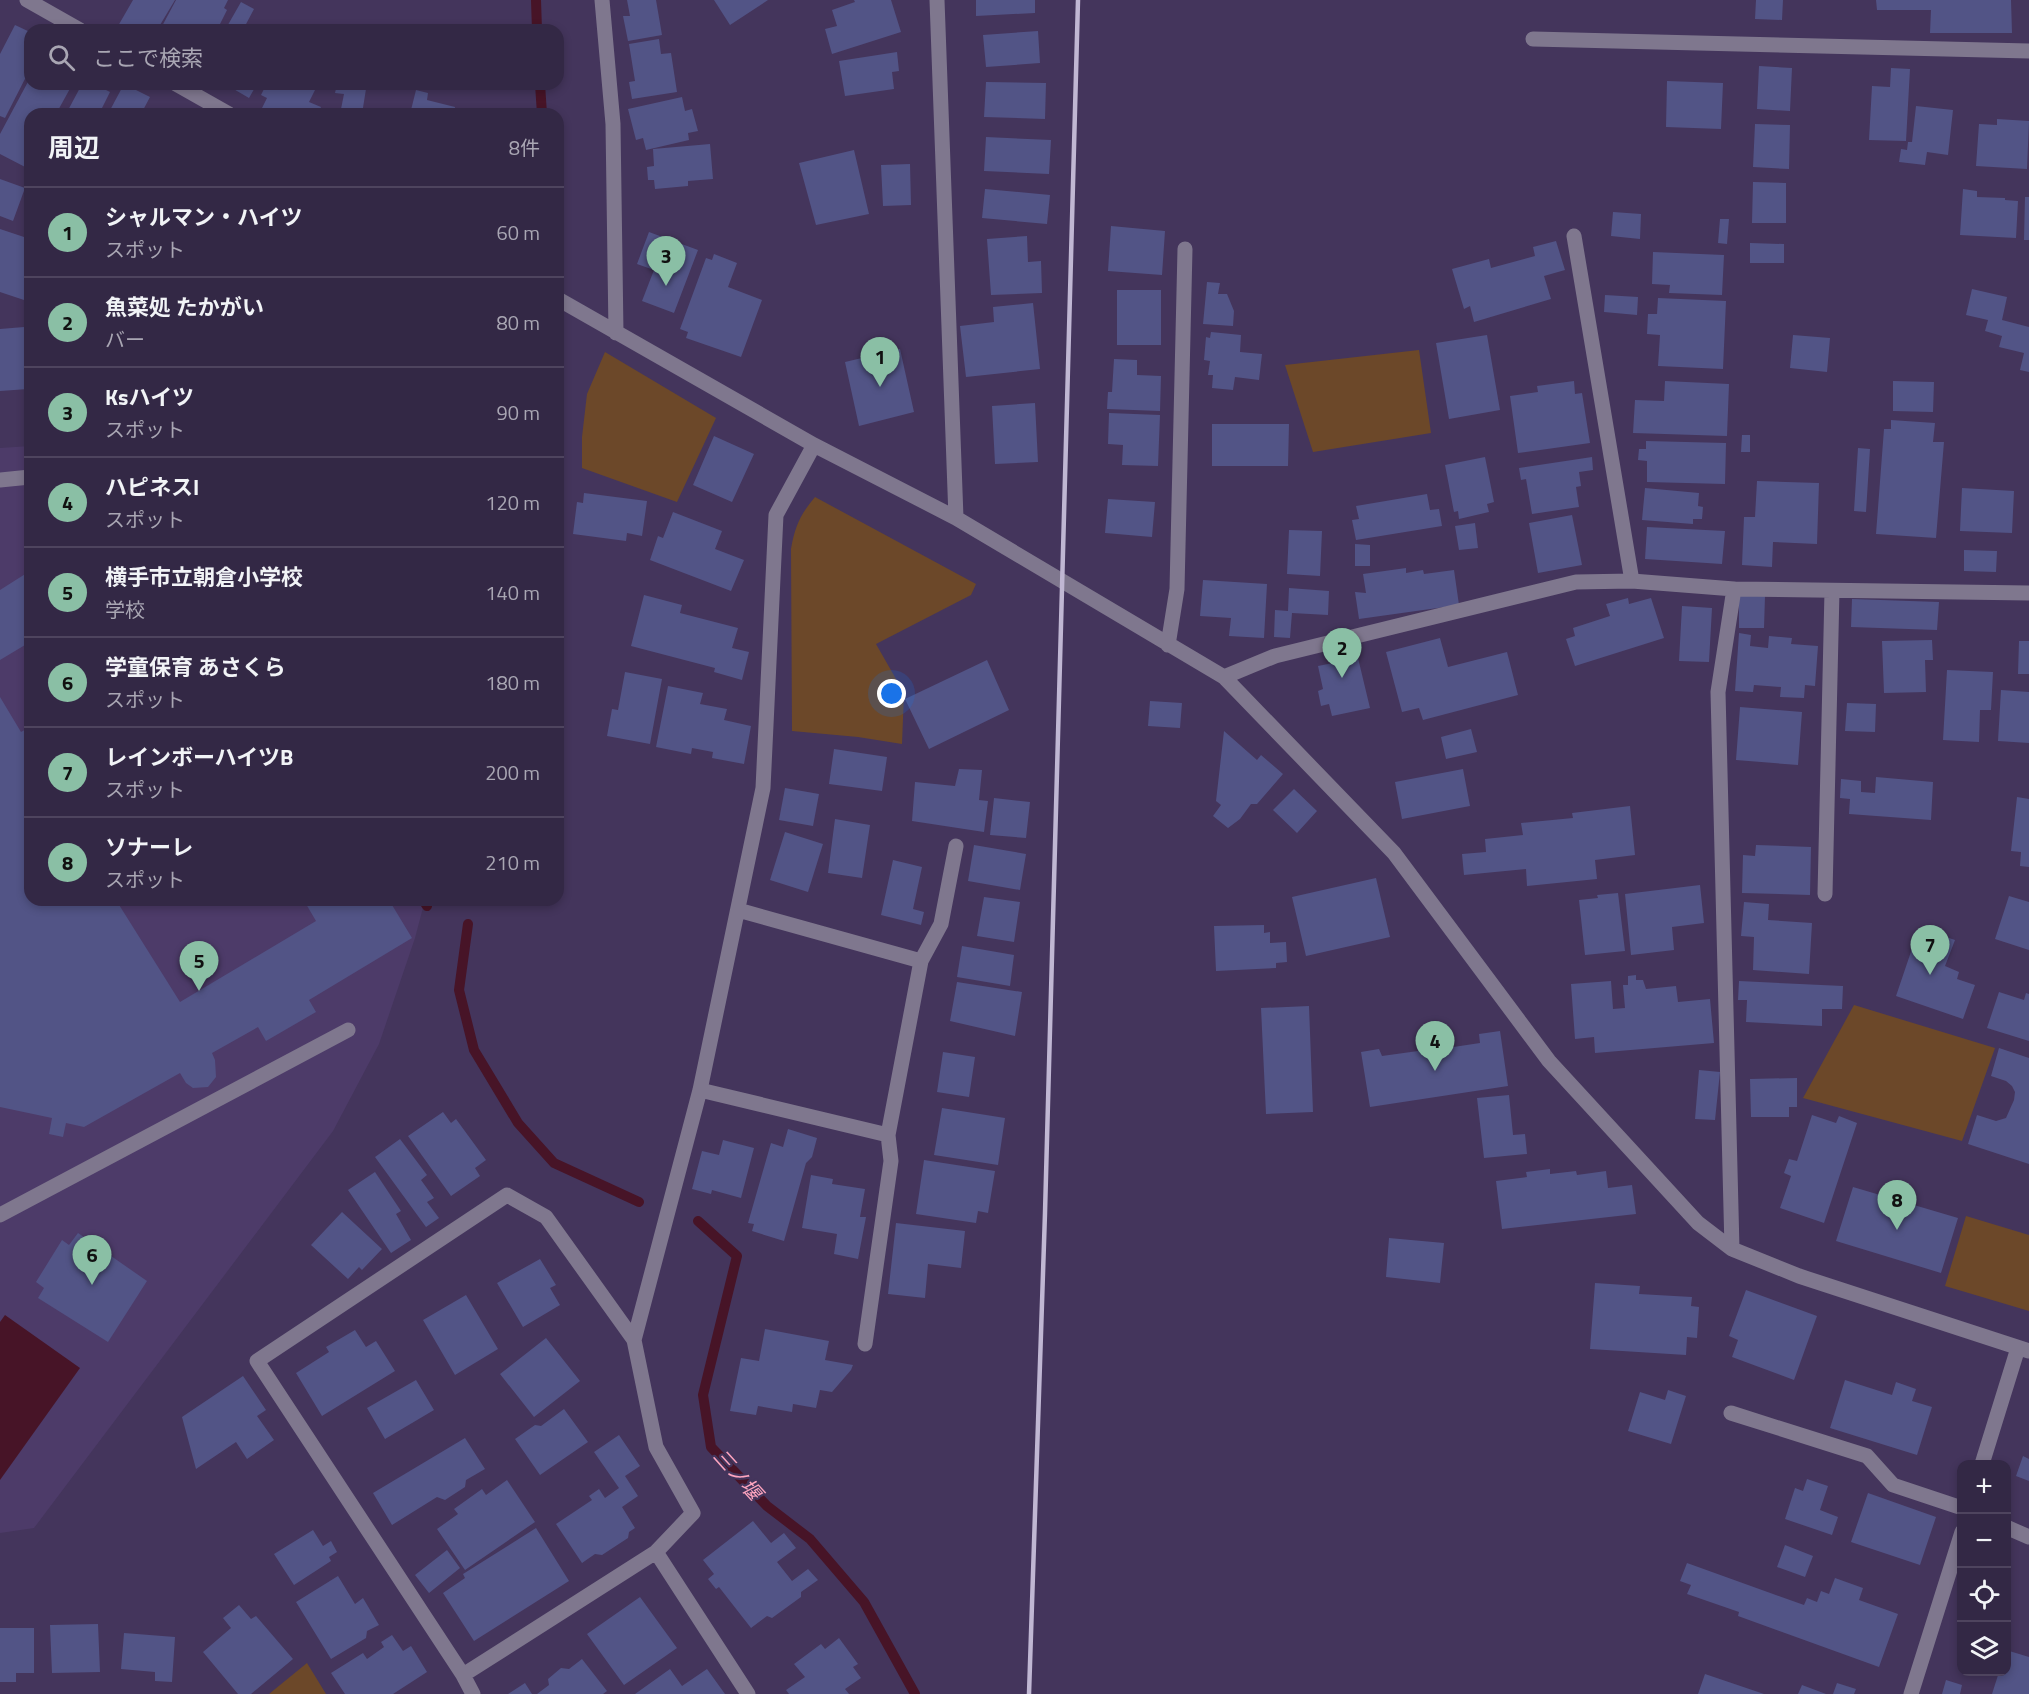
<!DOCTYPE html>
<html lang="ja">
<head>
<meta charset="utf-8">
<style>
  body { margin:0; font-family:"Titillium Web","Noto Sans JP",sans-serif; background:#3b304c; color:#f1f3f6 }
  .controls { position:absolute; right:18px; bottom:18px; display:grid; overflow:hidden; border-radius:12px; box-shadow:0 3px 9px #0003 }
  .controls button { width:54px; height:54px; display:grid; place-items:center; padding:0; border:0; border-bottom:2px solid #4e445e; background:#332845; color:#f1f3f6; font:30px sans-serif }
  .you { position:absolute; left:892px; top:694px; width:21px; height:21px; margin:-15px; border:4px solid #fff; border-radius:50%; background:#1a73e8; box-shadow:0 0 0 9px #1a73e833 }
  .badge { display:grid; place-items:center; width:39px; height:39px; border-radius:50%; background:#8abfa5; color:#111; font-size:20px; font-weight:700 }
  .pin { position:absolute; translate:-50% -50px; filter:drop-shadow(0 2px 3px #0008) }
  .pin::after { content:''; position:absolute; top:32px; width:21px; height:18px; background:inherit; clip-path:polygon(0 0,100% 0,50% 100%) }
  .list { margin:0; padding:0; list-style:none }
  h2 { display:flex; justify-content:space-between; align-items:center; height:78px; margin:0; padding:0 24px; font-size:26px }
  h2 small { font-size:20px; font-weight:400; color:#a9a6b3 }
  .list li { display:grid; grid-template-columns:39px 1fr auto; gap:18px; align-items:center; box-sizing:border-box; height:90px; padding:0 24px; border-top:2px solid #4e445e }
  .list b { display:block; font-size:22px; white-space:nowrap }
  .list p { margin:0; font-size:20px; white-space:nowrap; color:#a9a6b3 }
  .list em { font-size:20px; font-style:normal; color:#a9a6b3 }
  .icon { flex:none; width:33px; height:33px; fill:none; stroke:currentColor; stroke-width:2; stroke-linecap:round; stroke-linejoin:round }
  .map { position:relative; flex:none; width:2029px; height:1694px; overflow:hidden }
  .search { position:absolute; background:#332845; box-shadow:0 3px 9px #0003; left:24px; top:24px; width:540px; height:66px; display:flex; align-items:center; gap:15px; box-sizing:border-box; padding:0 21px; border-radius:18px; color:#a9a6b3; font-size:22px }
  .panel { position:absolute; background:#332845; box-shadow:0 3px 9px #0003; left:24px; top:108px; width:540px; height:798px; border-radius:18px }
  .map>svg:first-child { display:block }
  .built { fill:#4d3b69 }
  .green { fill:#6c4829 }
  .water { fill:#471427 }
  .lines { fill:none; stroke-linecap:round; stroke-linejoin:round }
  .stream { stroke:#471427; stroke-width:10 }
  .building { fill:#525486 }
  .minor { stroke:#7f778e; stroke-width:15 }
  .rail { stroke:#c0b7d3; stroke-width:4.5 }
  .labels { text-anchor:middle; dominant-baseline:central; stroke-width:4.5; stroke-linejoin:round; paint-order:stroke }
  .water-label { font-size:20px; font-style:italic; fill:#fea5bf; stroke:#44355c }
</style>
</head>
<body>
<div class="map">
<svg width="2029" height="1694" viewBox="0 0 2029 1694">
  <rect width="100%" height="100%" fill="#44355c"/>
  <path class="built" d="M30,446V900H425L415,938L379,1044L333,1131L34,1528L0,1533V448Z"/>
  <path class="green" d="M1419,350L1431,433L1313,452L1285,365Z
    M605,352L716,418L677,502L582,468V437L587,394Z
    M815,497L976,584L971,595L876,644L904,693L902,744L858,737L792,731L791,549C795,526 800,515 815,497Z
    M1854,1005L1995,1048L1962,1141L1803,1098Z
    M1966,1216L2029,1235V1311L1945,1286Z
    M307,1663L326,1694H269Z"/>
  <path class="water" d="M5,1315L80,1368L0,1480V1322Z"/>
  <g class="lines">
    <path class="stream" d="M536,0L537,30
      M540,84L542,114
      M423,900L427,906
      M468,924L459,990L474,1050L518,1123L554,1163L639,1202
      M698,1221L737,1256L703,1395L711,1447L767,1506L810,1539L864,1602L915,1694"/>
  </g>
  <path class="building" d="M133,0H175L157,30H125L118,26Z
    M176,0H228L224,8L227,10L217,30H160Z
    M627,0H656L662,35L628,41L623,16H630Z
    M714,0H768L730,25Z
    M854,0H891L901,32L832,54L825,29L837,26L832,10L855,2Z
    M976,0H1035V13L976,16Z
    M1756,0H1783L1782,20L1755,19Z
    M1876,0H2011L2012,33H1930L1931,10H1877Z
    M241,2L254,9L245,26L252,30H225Z
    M342,24L370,29V30H341Z
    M15,25L30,32V69L5,118L0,116V54Z
    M1038,31L1040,63L986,67L983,35Z
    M659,39L661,54L671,53L677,92L632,99L629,82L635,81L629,44Z
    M897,52L899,71L892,72L894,89L845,96L839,61Z
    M1759,66L1792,68L1790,111L1757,109Z
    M1891,68L1910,69L1906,141L1869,140L1872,86L1890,87Z
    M30,78V84L72,85L56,114H30V162L27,168L0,154V134Z
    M1667,81L1723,83L1721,129L1666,127Z
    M986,82L1046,83L1045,119L984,117Z
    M82,84H94L110,92L99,114H66Z
    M124,84L150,97L141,114H108Z
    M225,84H257L249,98Z
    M261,84H318L309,102L321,107L318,114H274L262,108L267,98L261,95L265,87Z
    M337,84H372L371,90L366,89L362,114H340L344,94L335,93Z
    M416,90L428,93L427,100L455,107L454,114H410Z
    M682,97L685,111L692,109L698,131L688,133L689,140L646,150L643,138L636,140L628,109Z
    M1916,106L1953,110L1948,155L1927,152L1925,165L1899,162L1901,149L1907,150L1908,142H1912Z
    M1997,119L2029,121L2027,169L1976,166L1979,124L1997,125Z
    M1755,124L1790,125L1789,169L1753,167Z
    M986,137L1051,140L1049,174L984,171Z
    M710,144L713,179L688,181V186L655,189L654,180H648L647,167L654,166L653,149Z
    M854,150L869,214L816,225L799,163Z
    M910,164L911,205L883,206L881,165Z
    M0,179L25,188L13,221L0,216Z
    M1753,182L1786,183V223H1752Z
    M985,189L1050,195L1047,224L982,218Z
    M1963,189L1977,191V197L2005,198V200L2018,201L2016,238L1960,235Z
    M2025,197H2029V240H2024Z
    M1613,212L1641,214L1640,239L1611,236Z
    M1720,219H1729L1727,244L1718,243Z
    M1111,226L1165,231L1162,275L1108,271Z
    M0,229L30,239V302L0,292Z
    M649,232L698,250L674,313L642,301L654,270L637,264Z
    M1027,236L1028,262L1041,261L1042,293L991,295L987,239Z
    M1556,241L1565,270L1544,276L1551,299L1474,322L1470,306L1464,309L1452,269L1489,259L1491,268L1535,256L1533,247Z
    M1750,243L1784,244V263H1750Z
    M1653,252L1724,255L1722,295L1669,293L1670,285L1652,284Z
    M714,254L737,263L728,287L762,300L741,357L686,338L688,332L680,329L706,258L712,260Z
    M1207,282L1220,283L1218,294H1227L1234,311L1233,326L1203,324Z
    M1972,289L2007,297L2002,320L2029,327V372L2020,370L2024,353L1999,347L2002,336L1985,331L1988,320L1966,315Z
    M1117,290H1161V345H1117Z
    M1605,295L1638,297L1637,315L1604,312Z
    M1658,298L1726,301L1723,369L1658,366L1660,335L1647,334L1648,314H1657Z
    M1033,303L1040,369L966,377L960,326L994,322L993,307Z
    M24,327L28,389L0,391V329Z
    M1211,332L1241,335L1240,352L1262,354L1259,380L1235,377L1233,390L1212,388L1213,375H1208L1210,361L1204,360L1206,337L1210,338Z
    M1487,335L1500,410L1449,419L1436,343Z
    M1793,335L1830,338L1827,372L1790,368Z
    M900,349L914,412L859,426L845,362Z
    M1114,359L1137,360V375L1161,376L1160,411L1107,409L1108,392H1112Z
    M1574,381L1575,394L1582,393L1590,443L1518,453L1510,396L1538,392L1537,386Z
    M1665,381L1729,384L1727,436L1633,433L1635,400L1664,401Z
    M1893,381L1934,382L1933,412L1893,411Z
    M1035,403L1038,462L995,464L992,406Z
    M1109,413L1160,415L1158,466L1122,465L1123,445L1108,444Z
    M1891,420L1935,423L1933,442H1944L1936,538L1876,534L1884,429H1891Z
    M1212,424H1289L1288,466H1212Z
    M1742,435H1750V452H1741Z
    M714,436L754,454L732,502L693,485Z
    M1646,441L1726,443L1725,484L1647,482V461L1638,460L1639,449H1646Z
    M1858,448L1870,449L1866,512L1854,511Z
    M1485,457L1494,502L1487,504L1489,512L1459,519L1458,511L1454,512L1445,465Z
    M1592,457L1593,470L1579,472L1581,486L1576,487L1579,507L1532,514L1526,479L1521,480L1519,468Z
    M1757,481L1819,483L1817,544L1773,542L1772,567L1742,565L1744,517H1755Z
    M1645,488L1699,493L1698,506L1703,507L1702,519H1693V524L1642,520Z
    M1962,488L2014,491L2012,533L1960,531Z
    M584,493L647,501L642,536L627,533L626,541L573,534L577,502L583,503Z
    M1427,494L1430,510L1439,509L1442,526L1356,540L1352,520L1359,519L1356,506Z
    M1108,499L1155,502L1152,537L1105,533Z
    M673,512L722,531L715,549L744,560L731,591L650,560L658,536L663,538Z
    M1572,515L1582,565L1538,573L1529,523Z
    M1475,523L1478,548L1459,550L1455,526Z
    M1647,527L1725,531L1722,564L1645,559Z
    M1289,530L1322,531L1320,576L1287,574Z
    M1355,544L1370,545V566H1355Z
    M1964,550L1997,551L1996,572L1964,571Z
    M1406,568V573L1423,570L1424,574L1454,570L1459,605L1359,619L1355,592L1366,593L1363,574Z
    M30,571V642L0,660V590Z
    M1203,580L1267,584L1264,638L1229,636L1231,618L1200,616Z
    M1289,588L1329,591L1328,615L1292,613L1290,638L1274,637L1275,610L1288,611Z
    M644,595L682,605L680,613L738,628L732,648L749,652L742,680L714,672L715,668L631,646Z
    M1739,596H1765L1764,628H1739Z
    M1628,598L1629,604L1651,598L1664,638L1575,666L1566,639L1575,636L1573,628L1610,616L1606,604Z
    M1852,599L1939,602L1937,630L1851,627Z
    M1682,606L1712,608L1709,662L1679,661Z
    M1739,633L1751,635L1750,646L1768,648L1769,636L1792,638L1791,644L1818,646L1815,686L1805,685L1804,698L1780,697L1781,687L1754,685L1753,692L1735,691Z
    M1440,638L1448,667L1507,652L1518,695L1423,720L1419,708L1402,712L1386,652Z
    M1932,640L1933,660H1925L1926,692L1884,693L1882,641Z
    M2019,641H2029V674H2018Z
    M1358,658L1370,708L1332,716L1329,704L1321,706L1318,691L1323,689L1318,666Z
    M987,660L1009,710L929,749L905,699Z
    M1947,670L1993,672L1991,710H1980L1979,742L1943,740Z
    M625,672L662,679L650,744L607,736L612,709L618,710Z
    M668,686L703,693L700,704L727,709L724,720L751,726L744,764L712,758L713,752L692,748L691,754L656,747Z
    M2001,690L2029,692V743L1998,741Z
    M0,697L21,732L30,727V900H116L180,1002L316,921L306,904L313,900H389L412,938L309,1000L316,1012L266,1041L258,1027L212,1053L215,1060L216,1077L208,1087L193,1088L186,1083L180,1073L84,1127L66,1123L63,1137L49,1134L52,1118L0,1107Z
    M1150,701L1182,703L1180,728L1148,726Z
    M1847,703L1876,704L1875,732L1845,731Z
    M1740,707L1802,712L1798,765L1736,760Z
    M1471,729L1477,752L1446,759L1441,737Z
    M1224,731L1257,760L1261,755L1283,774L1257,804H1251L1240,819L1228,828L1213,816L1221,805L1216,801Z
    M834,749L887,757L882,791L829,784Z
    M959,769L982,770L979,800L988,801L984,832L912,821L915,782L955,786Z
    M1463,769L1470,806L1402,819L1395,782Z
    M1876,777L1933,782L1931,820L1849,814L1850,799L1840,798L1841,779L1861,781V792L1875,793Z
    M785,788L819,794L813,826L779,820Z
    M1294,789L1317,811L1297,833L1273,810Z
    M2017,797L2029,799V867L2020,866L2021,852L2011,851Z
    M994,798L1030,802L1026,838L990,835Z
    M1630,806L1635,855L1595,860L1597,879L1527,886L1526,869L1464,875L1462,854L1486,852L1485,839L1523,835L1521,823L1573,818L1572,813Z
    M835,819L870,825L862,878L828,873Z
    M785,832L823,844L808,892L770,880Z
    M974,845L1026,854L1020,890L968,881Z
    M1756,845L1811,847L1810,895L1742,893L1743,855L1755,856Z
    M893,860L922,867L913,909L924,912L921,925L881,915Z
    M1376,878L1390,937L1306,956L1292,897Z
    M1700,885L1704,923L1672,927L1674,950L1631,955L1625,894Z
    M1618,893L1625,951L1585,955L1579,900L1598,898L1597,895Z
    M2009,896L2029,902V950L1995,939Z
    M984,897L1020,902L1014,942L977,936Z
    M1744,902L1769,904L1768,920L1812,923L1809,974L1753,970L1754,937L1741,936Z
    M1264,925V933L1270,932V943L1286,942L1287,962L1276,963V968L1216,971L1214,926Z
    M1919,928L1955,940L1945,966L1959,972L1957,979L1975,985L1963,1019L1896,996Z
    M962,946L1014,955L1010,986L957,977Z
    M1636,975V980H1643L1646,989L1676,986L1678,1002L1710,999L1714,1043L1595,1053L1594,1037L1575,1039L1571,984L1611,981L1613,1009L1625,1008L1623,985H1628V976Z
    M1739,981L1843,986L1842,1009H1822V1026L1746,1022L1747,1000H1738Z
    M957,982L1022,992L1015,1036L950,1021Z
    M1999,992L2024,1000L2026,993L2029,994V1041L1987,1028Z
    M1309,1006L1313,1112L1266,1114L1261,1008Z
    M1500,1031L1508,1086L1370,1107L1361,1052L1379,1049L1382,1056L1418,1051L1417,1047L1426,1046L1427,1051L1480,1043L1479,1034Z
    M1999,1048L2029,1058V1164L1968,1144L1977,1115L1996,1121L2006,1118L2014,1100L2015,1092L2012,1086L2006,1081L1991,1076Z
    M943,1052L975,1057L969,1097L937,1092Z
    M1699,1070L1720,1072L1715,1120L1695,1119Z
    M1797,1078V1107H1789V1117H1751L1750,1079Z
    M1509,1095L1513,1135L1525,1134L1527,1154L1484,1158L1477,1098Z
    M942,1108L1005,1118L998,1165L934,1155Z
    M443,1112L451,1123L456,1119L486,1160L475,1168L480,1176L451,1196L408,1136Z
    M1812,1115L1836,1123L1839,1116L1857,1123L1824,1223L1780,1208L1791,1176L1784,1173L1789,1159L1797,1161Z
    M788,1129L817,1138L812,1157L806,1163L784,1241L752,1231L754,1224L748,1223L771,1143L783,1147Z
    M400,1139L427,1175L421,1180L434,1198L427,1202L439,1218L426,1227L375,1157Z
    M723,1140L754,1148L741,1198L712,1190L711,1194L692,1189L702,1151L719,1155Z
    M924,1160L995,1171L988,1213L978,1211L976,1223L916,1214Z
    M1550,1169V1174L1576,1171L1577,1175L1606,1171L1608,1188L1632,1185L1636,1214L1502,1229L1496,1181L1527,1177L1526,1172Z
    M375,1172L401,1211L396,1214L411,1240L391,1253L348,1190Z
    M811,1175L833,1179L832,1184L865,1189L860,1217H866L858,1259L834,1254L837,1234L802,1228Z
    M1853,1187L1958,1218L1941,1273L1836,1241Z
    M342,1212L382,1249L362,1270L359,1267L348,1279L311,1245Z
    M896,1223L965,1231L961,1268L928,1264L925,1298L888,1294Z
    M78,1233L147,1281L108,1342L38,1298L44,1288L36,1282L62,1240L69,1245Z
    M1389,1238L1444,1243L1440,1283L1386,1277Z
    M540,1259L556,1285L550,1288L560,1305L523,1327L497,1283Z
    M1595,1283L1640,1286L1639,1294L1692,1297L1691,1306L1699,1307L1697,1338L1687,1337L1686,1355L1590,1349Z
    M1746,1290L1817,1316L1794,1380L1732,1357L1738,1340L1729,1336Z
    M466,1295L498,1349L455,1375L423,1320Z
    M765,1329L829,1341L825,1360L853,1365L851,1370L832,1392L820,1390L816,1408L793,1404L792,1412L758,1406L756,1415L730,1411L741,1358L759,1361Z
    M355,1330L366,1347L376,1341L395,1371L322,1416L296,1373L329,1352L326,1347Z
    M546,1338L580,1381L534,1417L500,1374Z
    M243,1376L266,1410L257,1416L274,1440L247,1459L236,1442L196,1469L182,1417Z
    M416,1380L434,1410L385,1439L367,1408Z
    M1845,1380L1892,1395L1896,1382L1916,1389L1912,1401L1932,1407L1917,1455L1830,1428Z
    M1668,1390L1686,1396L1671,1444L1628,1431L1640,1392L1665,1400Z
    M564,1409L588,1442L540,1475L515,1439L535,1425L541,1426Z
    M619,1435L640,1466L625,1476L638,1496L622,1507L635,1528L629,1532L628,1538L602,1555L595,1554L582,1563L556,1524L592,1500L589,1496L599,1489L605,1498L619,1488L594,1452Z
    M465,1438L485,1469L466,1480L465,1487L445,1500L437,1497L392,1525L373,1493Z
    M2023,1456L2029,1459V1481L2016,1476Z
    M1807,1479L1828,1486L1820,1510L1838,1517L1832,1535L1785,1519L1795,1488L1803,1491Z
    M507,1480L535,1522L465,1570L437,1529L458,1514L454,1509L482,1489L486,1495Z
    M1868,1493L1936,1517L1920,1565L1851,1542Z
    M753,1521L771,1543L784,1533L796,1548L777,1562L792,1581L808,1569L818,1580L801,1592V1597L772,1618L767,1616L751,1628L719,1587L716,1589L708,1579L714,1574L703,1560Z
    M536,1528L569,1581L474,1641L443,1593L465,1578L463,1574Z
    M313,1530L323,1546L331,1541L337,1552L329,1557L331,1561L294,1585L274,1554Z
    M1785,1545L1813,1556L1805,1577L1777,1567Z
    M447,1550L460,1568L429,1593L415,1575Z
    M1687,1563L1804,1605L1807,1598L1817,1602L1821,1591L1829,1594L1835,1578L1863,1588L1859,1600L1898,1614L1879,1667L1738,1616L1739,1612L1687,1594L1691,1585L1680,1581Z
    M338,1576L355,1604L363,1598L379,1625L367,1631L366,1638L331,1659L296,1602Z
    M640,1597L677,1648L624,1685L587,1634Z
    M239,1605L251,1619L256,1616L293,1659L251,1694H238L203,1652L231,1628L223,1618Z
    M98,1624L100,1672L52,1673L50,1625Z
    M0,1628H34V1673H16V1682H0Z
    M124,1633L175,1637L172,1682L155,1681V1672L121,1669Z
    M392,1635L403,1651L411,1646L427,1672L393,1694H345L331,1673L363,1653L367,1659L384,1647L381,1642Z
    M839,1638L858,1664L853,1667L861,1678L845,1689L849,1694H789L786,1690L805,1677L794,1664L821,1644L825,1649Z
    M2006,1650L2029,1657V1694H1992L1999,1672H2006Z
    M582,1659L607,1691L603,1694H537L549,1685L548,1679L561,1668L569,1669Z
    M670,1669L682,1686L707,1669L725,1694H635Z
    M1705,1674L1764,1694H1698Z
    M1946,1680L1962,1685L1960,1694H1942Z
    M525,1683L532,1694H508Z
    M1837,1683L1856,1689L1854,1694H1833Z
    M1802,1685L1826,1694H1798Z"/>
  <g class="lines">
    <path class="minor" d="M27,0L80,30
      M602,0L613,124L616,333
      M937,0L956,518
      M1533,39L2029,51
      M176,84L229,114
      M1574,236L1632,581
      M558,299L814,445L956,518L1224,677L1394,853L1549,1061L1698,1223L1732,1249L1799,1276L2029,1351
      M0,480L30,477
      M1168,645L1177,589L1185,249
      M1224,677L1275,656L1576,582L1632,581L1734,589L2029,593
      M1825,894L1832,591
      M738,910L921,961L941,924L956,846
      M700,1090L888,1135L921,961
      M0,1215L348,1030
      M1732,1249L1718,692L1734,589
      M865,1344L891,1161L888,1135
      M1731,1413L1867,1456L1893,1485L1962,1508
      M1982,1464L2018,1348
      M2006,1527L2029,1537
      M656,1552L748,1694
      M463,1675L656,1552L693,1513L656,1447L634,1340L700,1090L763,788L776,515L814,445
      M473,1694L463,1675L257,1361L507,1195L546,1217L634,1340
      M1911,1694L1962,1532"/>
    <path class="rail" d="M1029,1694L1045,1213L1078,0"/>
  </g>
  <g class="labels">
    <g class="water-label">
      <text transform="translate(738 1474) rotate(48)">三ノ堰</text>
    </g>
  </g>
</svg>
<div class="controls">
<button>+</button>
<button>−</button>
<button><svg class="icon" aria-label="locate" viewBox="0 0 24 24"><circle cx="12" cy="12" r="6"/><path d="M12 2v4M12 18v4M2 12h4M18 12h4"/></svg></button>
<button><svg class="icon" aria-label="layers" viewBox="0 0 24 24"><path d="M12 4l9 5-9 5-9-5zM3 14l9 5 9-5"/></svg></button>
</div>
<div class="you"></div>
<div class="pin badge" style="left:880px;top:387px">1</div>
<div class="pin badge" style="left:1342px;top:678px">2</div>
<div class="pin badge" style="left:666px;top:286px">3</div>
<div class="pin badge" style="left:1435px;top:1071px">4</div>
<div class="pin badge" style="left:199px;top:991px">5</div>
<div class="pin badge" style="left:92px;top:1285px">6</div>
<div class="pin badge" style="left:1930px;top:975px">7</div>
<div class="pin badge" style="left:1897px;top:1230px">8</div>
<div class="search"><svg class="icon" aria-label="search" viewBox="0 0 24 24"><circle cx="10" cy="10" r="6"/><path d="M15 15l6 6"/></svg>ここで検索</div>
<section class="panel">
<h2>周辺<small>8件</small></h2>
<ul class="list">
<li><span class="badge">1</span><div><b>シャルマン・ハイツ</b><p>スポット</p></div><em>60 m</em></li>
<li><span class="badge">2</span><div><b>魚菜処 たかがい</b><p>バー</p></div><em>80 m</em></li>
<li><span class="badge">3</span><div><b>Ksハイツ</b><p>スポット</p></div><em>90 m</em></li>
<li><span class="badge">4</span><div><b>ハピネスI</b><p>スポット</p></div><em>120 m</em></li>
<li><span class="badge">5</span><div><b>横手市立朝倉小学校</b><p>学校</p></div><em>140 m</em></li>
<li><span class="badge">6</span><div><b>学童保育 あさくら</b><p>スポット</p></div><em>180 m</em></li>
<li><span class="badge">7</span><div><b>レインボーハイツB</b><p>スポット</p></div><em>200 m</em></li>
<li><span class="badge">8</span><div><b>ソナーレ</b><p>スポット</p></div><em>210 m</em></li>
</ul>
</section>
</div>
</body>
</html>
